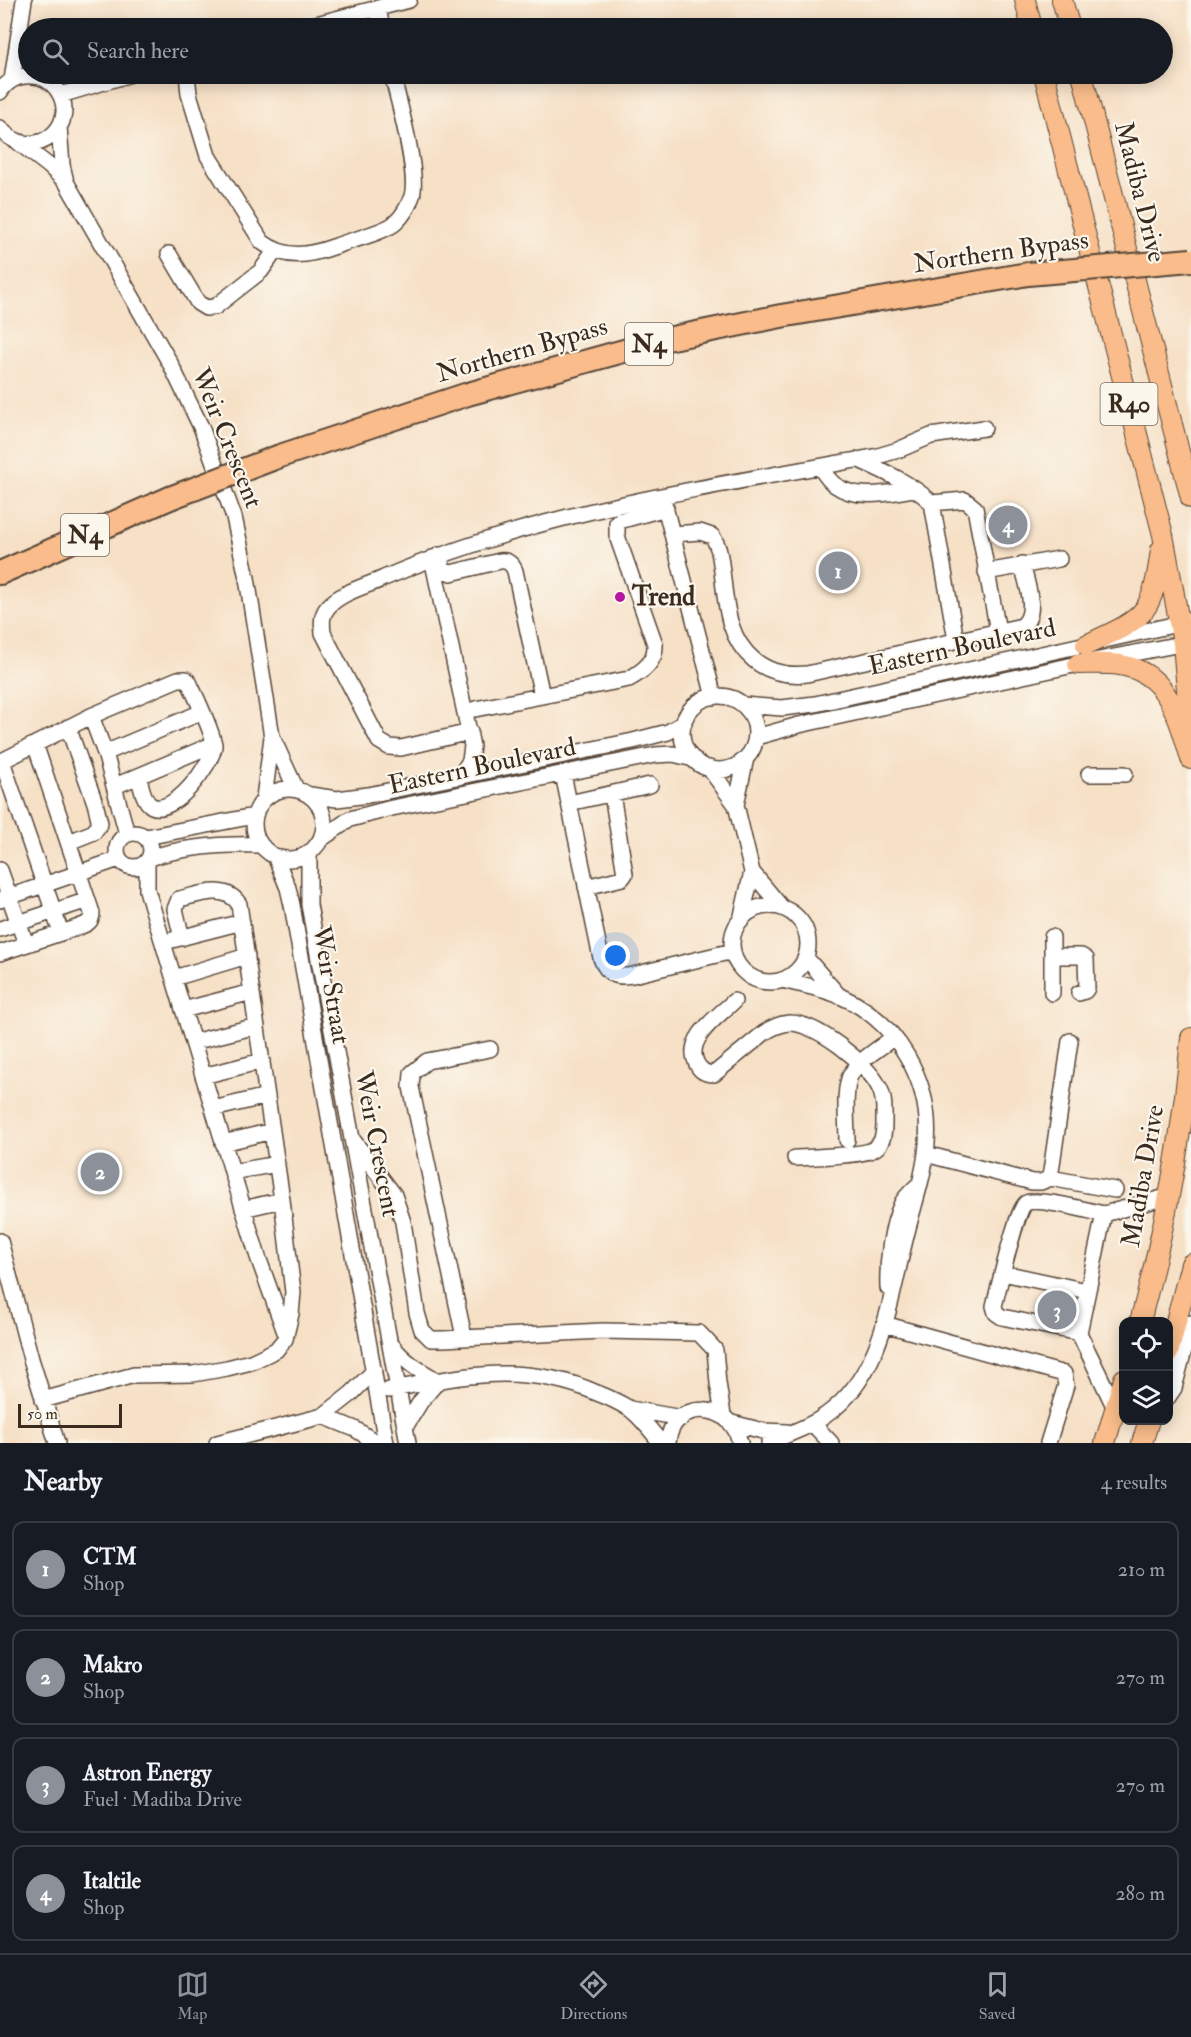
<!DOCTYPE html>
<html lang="en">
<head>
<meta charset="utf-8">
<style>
  body { margin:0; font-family:"IM FELL Double Pica",serif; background:#242831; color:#f1f3f6 }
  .controls { position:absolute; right:18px; bottom:18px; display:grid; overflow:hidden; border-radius:12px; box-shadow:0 3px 15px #0003 }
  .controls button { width:54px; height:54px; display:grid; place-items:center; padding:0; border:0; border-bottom:2px solid #363941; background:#171b24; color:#f1f3f6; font:30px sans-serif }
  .scale { position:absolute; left:18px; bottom:15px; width:104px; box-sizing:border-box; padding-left:6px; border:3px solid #3b2a1e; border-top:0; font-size:16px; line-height:21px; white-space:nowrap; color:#3b2a1e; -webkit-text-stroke:4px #fbf7ec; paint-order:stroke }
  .you { position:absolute; left:616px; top:956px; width:21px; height:21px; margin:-15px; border:4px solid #fff; border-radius:50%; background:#1a73e8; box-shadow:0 0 0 9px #1a73e833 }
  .badge { display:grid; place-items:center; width:39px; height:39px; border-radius:50%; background:#8c9099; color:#fff; font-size:20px; font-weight:700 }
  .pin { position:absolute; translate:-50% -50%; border:3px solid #fff; box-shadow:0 2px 6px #0006 }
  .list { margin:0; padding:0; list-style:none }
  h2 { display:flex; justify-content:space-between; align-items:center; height:78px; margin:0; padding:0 24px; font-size:26px }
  h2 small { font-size:20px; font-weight:400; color:#9ea1a6 }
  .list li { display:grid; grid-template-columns:39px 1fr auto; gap:18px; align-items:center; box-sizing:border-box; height:96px; margin:0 12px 12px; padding:0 12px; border:2px solid #363941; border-radius:12px }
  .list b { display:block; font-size:22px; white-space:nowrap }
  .list p { margin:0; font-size:20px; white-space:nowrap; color:#9ea1a6 }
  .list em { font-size:20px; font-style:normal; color:#9ea1a6 }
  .icon { flex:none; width:33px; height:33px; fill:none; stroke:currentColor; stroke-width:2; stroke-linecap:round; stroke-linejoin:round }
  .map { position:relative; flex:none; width:1191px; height:1443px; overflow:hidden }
  .search { position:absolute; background:#171b24; box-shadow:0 3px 15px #0003; left:18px; right:18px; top:18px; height:66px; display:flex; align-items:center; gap:15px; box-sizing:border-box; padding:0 21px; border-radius:33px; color:#9ea1a6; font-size:22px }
  .sheet { height:510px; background:#171b24 }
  nav { display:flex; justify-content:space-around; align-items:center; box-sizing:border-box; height:84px; border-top:2px solid #363941; background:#171b24; font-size:16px; color:#9ea1a6 }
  nav a { display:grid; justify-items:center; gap:3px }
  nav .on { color:#8c9099 }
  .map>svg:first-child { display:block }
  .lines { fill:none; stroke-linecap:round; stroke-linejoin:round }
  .minor-casing { stroke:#574537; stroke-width:18 }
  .major-casing { stroke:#574537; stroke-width:22 }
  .highway-casing { stroke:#574537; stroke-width:26 }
  .minor { stroke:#fff; stroke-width:15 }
  .major { stroke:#f9bc8a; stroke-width:20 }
  .highway { stroke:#f9bc8a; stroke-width:22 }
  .highway-bridge-casing { stroke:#574537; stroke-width:26; stroke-linecap:butt }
  .highway-bridge { stroke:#f9bc8a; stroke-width:22 }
  .poi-dot { fill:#b5179e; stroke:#fbf7ec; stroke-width:2 }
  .labels { text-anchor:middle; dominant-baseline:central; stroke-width:4.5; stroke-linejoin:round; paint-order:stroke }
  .shield { fill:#fbf7ec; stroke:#75685c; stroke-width:1.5 }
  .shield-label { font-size:24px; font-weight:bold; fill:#3b2a1e }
  .street-label { font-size:26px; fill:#3b2a1e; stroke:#fbf7ec }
  .poi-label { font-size:26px; font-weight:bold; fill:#3b2a1e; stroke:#fbf7ec; text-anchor:start }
</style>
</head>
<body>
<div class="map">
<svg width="1191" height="1443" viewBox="0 0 1191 1443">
  <rect width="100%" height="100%" fill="#fbf7ec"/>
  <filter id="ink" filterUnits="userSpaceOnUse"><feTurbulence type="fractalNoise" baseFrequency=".0167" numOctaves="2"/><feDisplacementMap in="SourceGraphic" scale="12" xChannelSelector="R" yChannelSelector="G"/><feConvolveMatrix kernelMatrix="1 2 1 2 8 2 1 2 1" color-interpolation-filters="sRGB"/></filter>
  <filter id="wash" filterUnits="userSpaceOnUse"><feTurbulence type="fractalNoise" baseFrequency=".008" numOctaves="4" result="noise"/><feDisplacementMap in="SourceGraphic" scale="24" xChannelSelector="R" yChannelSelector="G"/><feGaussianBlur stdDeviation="1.35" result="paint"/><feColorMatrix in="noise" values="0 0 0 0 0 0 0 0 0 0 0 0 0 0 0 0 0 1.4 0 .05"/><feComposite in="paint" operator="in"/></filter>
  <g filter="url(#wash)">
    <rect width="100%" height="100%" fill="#f6e0c6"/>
  </g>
  <g filter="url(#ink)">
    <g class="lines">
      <g class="minor-casing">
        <path id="minor" d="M378,8L382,28
          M301,28L409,0
          M187,74L189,94L208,156L262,242C286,260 308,256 336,246C349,241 387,231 395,223C403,216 409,205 412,196C419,173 398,99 392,74
          M12,80L24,0
          M0,92C7,81 19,75 32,76C41,76 50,81 56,88C84,125 32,167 0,128
          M61,95L131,74
          M59,127L62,165L66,182
          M18,142L49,166L66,182L170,363L201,427L234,517L247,578L272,737L296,789
          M169,254L198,303L206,308L215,307L261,271L275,251
          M859,460C884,471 912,484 932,503L956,640
          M820,467C824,473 829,481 835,485C857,501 889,493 913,489
          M663,499L714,697
          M932,503L965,500L975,508L998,631
          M673,534L700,532L712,536C720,547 720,558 722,571C726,603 727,638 754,660C770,673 788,676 807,674L1022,626C1039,613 1026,582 1022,564
          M439,555L443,570L451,573L500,561C508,560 512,564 515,571L542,696
          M432,558L472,746L470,761L459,777
          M986,572L1059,559
          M682 733a37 37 0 1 1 74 0a37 37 0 1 1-74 0Z
          M743,705L782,708L815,704L1191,621
          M475,709L629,679C643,671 656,662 655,644L617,536V523L619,521L666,508
          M91,716L105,753L127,834
          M68,727L95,803L100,823L94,832L69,842
          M470,732L401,748L389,747L379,741L323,633C322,623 321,615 328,607C341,592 367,586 384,578C541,510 711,487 878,456L898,450L931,436L984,428
          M756,737L799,725L1078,664L1191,642
          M105,753L202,712
          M2,761L61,933
          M0,762L91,716L178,679H186L189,682C195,695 214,734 214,746C212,765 173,816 152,806C144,802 141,786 139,778
          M709,768L736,805L752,872L782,908
          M563,774L601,958C607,975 617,978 633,975L733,951
          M1089,774H1125
          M115,786L214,744
          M254 824a35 35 0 1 1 70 0a35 35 0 1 1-70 0Z
          M310,795L337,799L368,795L633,741L668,732L684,723
          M264,798L272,737
          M569,803L650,785
          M736,805L746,758
          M117 850a17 17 0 1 1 34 0a17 17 0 1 1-34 0Z
          M146,837L254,816
          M321,839L350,819L392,808L655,755L673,754L694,759
          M309,852V905L408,1443
          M275,856L288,888L292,905L386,1443
          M150,858C186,846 223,844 260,845
          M147,862V890L258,1257L285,1332
          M0,870L26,944
          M586,887L622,878L625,874L612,794
          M0,900L119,859
          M732 944a38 38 0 1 1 76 0a38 38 0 1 1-76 0Z
          M741,920L752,872
          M0,929L88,900
          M172,940L242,922
          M0,953L79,927C87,924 92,922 92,913L35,744
          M1052,956H1081L1086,959L1087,988L1085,991L1079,993
          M806,958L839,996
          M174,978L247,956
          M1052,993V937
          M734,1001C719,1016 685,1038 696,1062C699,1070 705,1074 714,1074L764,1033C771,1028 780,1024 789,1023C816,1022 868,1064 879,1087C885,1098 884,1111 884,1123C884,1134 883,1145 872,1150C860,1156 810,1157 795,1158
          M183,1010L252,992
          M193,1042L257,1026
          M203,1076L262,1061
          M213,1109L267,1096
          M352,1139L394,1195L403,1222L417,1313L422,1330L431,1339H443L603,1331L699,1333L715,1350L718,1383L723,1415
          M847,1140C847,1123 843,1088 851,1074C860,1059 880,1048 894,1037
          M223,1143L272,1131
          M926,1154L1032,1182H1041L1050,1178L1115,1190
          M232,1172L277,1164
          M1050,1178L1070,1041
          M243,1209L282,1200
          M0,1241L31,1359L57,1443
          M1003,1273L1087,1291
          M888,1288C887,1261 891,1227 902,1203C906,1196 913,1190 918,1185
          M884,1324L1064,1374L1066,1385L1048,1443
          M1079,1333L1002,1317L996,1313L994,1306C998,1291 1017,1208 1026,1203C1037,1197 1089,1211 1104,1214
          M464,1337L411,1087L412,1073L427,1061L490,1049
          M391,1344C403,1361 420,1371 438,1381L421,1401L405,1427
          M389,1390C461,1375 527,1362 597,1393C608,1397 620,1403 630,1409C642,1418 652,1432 661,1443
          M1168,1397L1174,1388L1191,1323
          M43,1400L134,1375L193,1374L227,1368L251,1362L276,1350L285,1339L291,1314L293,1292L282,1200L239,904C225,883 199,895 179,899L175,909L182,938
          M1115,1408L1079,1333L1104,1214L1170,1196
          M630,1409L682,1418
          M323,1416L355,1429L377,1443
          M732,1423L763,1431L787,1432
          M813,1424L831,1443
          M217,1443L323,1416L351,1394L374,1371
          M668,1443C671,1399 732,1400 740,1443
          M769,1443C788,1433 809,1428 826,1415C883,1375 890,1298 906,1236C913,1206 925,1174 927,1143C932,1081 897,1021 840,996C822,988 801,985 783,980"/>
      </g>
      <g class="major-casing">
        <path id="major" d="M1025,0L1032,28
          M1062,0L1070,28
          M1044,74L1163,535L1183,643L1191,739
          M1082,74L1191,498
          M1086,645C1146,617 1152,616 1161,550
          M1078,664C1092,664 1106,663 1120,665C1168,672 1179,719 1191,759
          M1140,1322C1165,1228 1183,1134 1191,1038
          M1168,1353L1191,1264
          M1105,1443L1124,1379
          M1142,1443L1149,1420"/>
      </g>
      <g class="highway-casing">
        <path id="highway" d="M280,456L468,394L667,339L781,316L1028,274
          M0,573L170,498"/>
      </g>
      <use href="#minor" class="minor"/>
      <use href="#major" class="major"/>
      <use href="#highway" class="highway"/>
      <g class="highway-bridge-casing">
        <path id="highway-bridge" d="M1028,274L1191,260
          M170,498L280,456"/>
      </g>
      <use href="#highway-bridge" class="highway-bridge"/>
    </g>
  </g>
  <circle class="poi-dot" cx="620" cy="597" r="6"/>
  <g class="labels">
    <g class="shield">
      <rect x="625" y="323" width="48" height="42" rx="4.5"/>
      <rect x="1100.5" y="383" width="57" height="42" rx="4.5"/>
      <rect x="61" y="514" width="48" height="42" rx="4.5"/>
    </g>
    <g class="shield-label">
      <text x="649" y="344">N4</text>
      <text x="1129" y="404">R40</text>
      <text x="85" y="535">N4</text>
    </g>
    <g class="street-label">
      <text transform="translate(1140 192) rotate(76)">Madiba Drive</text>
      <text transform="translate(1001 252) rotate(-8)">Northern Bypass</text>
      <text transform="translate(522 350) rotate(-16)">Northern Bypass</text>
      <text transform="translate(227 438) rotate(68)">Weir Crescent</text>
      <text transform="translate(962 647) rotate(-12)">Eastern Boulevard</text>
      <text transform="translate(482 766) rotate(-12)">Eastern Boulevard</text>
      <text transform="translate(331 985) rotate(80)">Weir Straat</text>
      <text transform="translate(377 1144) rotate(79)">Weir Crescent</text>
      <text transform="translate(1143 1176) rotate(-80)">Madiba Drive</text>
    </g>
    <g class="poi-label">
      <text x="632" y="597">Trend</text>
    </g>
  </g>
</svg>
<div class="controls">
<button><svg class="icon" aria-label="locate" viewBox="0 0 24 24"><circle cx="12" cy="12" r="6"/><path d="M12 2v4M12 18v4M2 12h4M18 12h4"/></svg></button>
<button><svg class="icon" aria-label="layers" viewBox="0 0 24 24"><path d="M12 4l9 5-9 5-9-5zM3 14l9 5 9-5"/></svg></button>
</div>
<div class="scale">50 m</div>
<div class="you"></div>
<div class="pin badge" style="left:838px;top:571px">1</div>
<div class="pin badge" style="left:100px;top:1172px">2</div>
<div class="pin badge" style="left:1057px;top:1310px">3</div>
<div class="pin badge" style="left:1008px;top:525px">4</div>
<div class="search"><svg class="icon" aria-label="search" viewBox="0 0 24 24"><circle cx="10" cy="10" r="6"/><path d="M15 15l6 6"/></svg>Search here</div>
</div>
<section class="sheet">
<h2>Nearby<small>4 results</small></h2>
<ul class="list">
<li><span class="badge">1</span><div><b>CTM</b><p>Shop</p></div><em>210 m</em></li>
<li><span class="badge">2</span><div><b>Makro</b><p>Shop</p></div><em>270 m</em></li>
<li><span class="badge">3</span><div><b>Astron Energy</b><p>Fuel · Madiba Drive</p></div><em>270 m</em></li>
<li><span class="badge">4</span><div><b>Italtile</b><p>Shop</p></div><em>280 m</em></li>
</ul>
</section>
<nav>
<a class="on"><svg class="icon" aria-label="map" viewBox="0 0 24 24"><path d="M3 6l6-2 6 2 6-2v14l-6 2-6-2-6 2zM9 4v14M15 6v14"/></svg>Map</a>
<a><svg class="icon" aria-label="directions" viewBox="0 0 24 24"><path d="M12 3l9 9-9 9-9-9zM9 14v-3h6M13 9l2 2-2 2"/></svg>Directions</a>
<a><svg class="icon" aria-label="saved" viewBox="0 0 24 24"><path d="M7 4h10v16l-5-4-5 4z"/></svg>Saved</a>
</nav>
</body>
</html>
